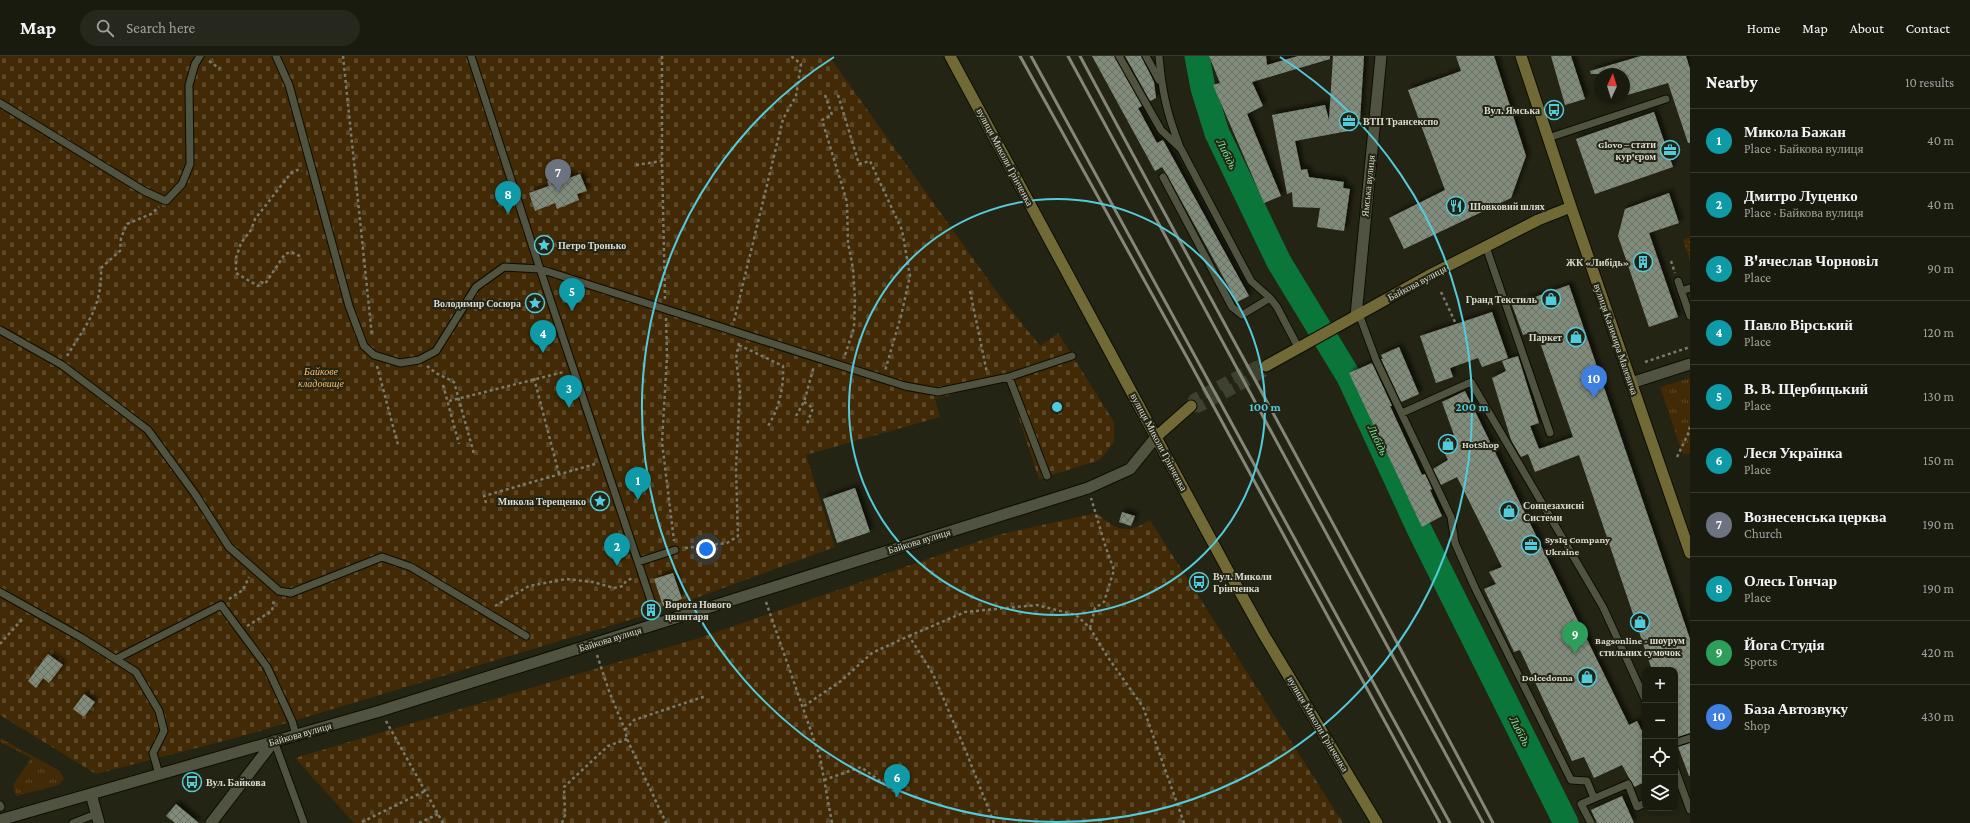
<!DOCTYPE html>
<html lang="en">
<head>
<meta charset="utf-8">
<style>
  body { margin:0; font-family:"Crimson Pro",serif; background:#27281d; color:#f1f3f6 }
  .controls { position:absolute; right:12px; bottom:12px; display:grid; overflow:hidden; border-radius:8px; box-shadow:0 2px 6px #0003 }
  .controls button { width:36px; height:36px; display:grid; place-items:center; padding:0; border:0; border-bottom:1px solid #38392f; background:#1a1b0f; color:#f1f3f6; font:20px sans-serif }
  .compass { position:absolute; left:1594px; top:12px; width:36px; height:36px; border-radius:50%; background:#1a1b0f; box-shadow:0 2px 6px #0003; rotate:4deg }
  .you { position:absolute; left:706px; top:493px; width:14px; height:14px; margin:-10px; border:3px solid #fff; border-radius:50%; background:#1a73e8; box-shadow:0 0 0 6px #1a73e833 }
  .badge { display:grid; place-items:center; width:26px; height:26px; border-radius:50%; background:#1a73e8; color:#fff; font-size:13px; font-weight:700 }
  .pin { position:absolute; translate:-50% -33px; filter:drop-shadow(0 1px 2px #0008) }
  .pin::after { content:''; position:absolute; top:21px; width:14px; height:12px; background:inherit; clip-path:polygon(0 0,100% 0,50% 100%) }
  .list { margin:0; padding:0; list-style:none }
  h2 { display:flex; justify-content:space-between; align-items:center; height:52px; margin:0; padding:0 16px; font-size:17px }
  h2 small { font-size:13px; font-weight:400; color:#9fa19e }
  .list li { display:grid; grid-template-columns:26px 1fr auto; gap:12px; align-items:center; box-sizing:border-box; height:64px; padding:0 16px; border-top:1px solid #38392f }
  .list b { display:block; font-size:15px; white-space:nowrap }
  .list p { margin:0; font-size:13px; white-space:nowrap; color:#9fa19e }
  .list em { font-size:13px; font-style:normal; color:#9fa19e }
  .icon { flex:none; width:22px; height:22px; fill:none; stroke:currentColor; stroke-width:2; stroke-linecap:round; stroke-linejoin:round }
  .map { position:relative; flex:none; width:1690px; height:767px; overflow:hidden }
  header { display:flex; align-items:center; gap:24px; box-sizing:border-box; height:56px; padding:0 20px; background:#1a1b0f; border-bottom:1px solid #38392f }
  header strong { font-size:19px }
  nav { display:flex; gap:22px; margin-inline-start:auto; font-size:14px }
  .search { width:280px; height:36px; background:#27281d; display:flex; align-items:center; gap:10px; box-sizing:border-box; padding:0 14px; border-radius:22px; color:#9fa19e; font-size:15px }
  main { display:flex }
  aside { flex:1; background:#1a1b0f }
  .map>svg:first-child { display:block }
  .grass { fill:url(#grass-tufts) }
  .cemetery { fill:url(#cemetery-stones) }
  .park { fill:url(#park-dots) }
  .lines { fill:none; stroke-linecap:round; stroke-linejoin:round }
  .river { stroke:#0b763a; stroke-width:25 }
  .building { fill:url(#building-cross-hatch); filter:url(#shadow) }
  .secondary-tunnel { stroke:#3e4030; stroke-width:11; stroke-dasharray:11 5.5; stroke-linecap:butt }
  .service-casing { stroke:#0c0d02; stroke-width:9 }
  .minor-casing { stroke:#0c0d02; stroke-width:13 }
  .secondary-casing { stroke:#0c0d02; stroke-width:13 }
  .path { stroke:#797b6d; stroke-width:2.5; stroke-dasharray:3 3; stroke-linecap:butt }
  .service { stroke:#515341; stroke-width:7 }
  .minor { stroke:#515341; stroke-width:11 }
  .secondary { stroke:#716936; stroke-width:11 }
  .rail { stroke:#848678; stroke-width:3 }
  .ring { fill:none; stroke:#54cadd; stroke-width:2 }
  .labels { text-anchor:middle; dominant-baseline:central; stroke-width:4; stroke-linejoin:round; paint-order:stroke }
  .poi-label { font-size:10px; font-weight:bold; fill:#dadcd1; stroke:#232414; text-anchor:start }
  .street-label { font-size:10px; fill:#dadcd1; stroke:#232414 }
  .park-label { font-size:10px; font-style:italic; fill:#fcbe66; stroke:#232414 }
  .water-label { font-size:11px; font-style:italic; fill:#77ed9a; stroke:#232414 }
  .centre { fill:#54cadd; stroke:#232414; stroke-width:2 }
  .ring-label { font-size:12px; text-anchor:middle; font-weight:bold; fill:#54cadd; stroke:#232414; stroke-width:4; stroke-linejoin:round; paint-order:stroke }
</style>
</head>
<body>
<header>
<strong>Map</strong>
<div class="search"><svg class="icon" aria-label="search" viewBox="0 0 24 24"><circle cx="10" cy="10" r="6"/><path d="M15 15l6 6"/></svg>Search here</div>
<nav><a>Home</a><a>Map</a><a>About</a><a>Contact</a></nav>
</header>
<main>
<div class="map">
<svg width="1690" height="767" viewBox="0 0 1690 767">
  <defs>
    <pattern id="grass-tufts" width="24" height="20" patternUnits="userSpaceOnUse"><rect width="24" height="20" fill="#412a05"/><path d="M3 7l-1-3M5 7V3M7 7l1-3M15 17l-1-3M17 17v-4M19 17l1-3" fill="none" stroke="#5c4828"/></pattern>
    <pattern id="cemetery-stones" width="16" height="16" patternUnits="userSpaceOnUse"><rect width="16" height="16" fill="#412a05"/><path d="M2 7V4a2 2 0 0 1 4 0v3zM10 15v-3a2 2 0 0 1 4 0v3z" fill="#5c4828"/></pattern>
    <pattern id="park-dots" width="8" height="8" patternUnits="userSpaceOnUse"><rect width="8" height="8" fill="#412a05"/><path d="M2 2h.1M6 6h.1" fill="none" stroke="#5c4828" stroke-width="1.8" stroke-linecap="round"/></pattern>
    <pattern id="building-cross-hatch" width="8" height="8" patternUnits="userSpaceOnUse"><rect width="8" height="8" fill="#828c7b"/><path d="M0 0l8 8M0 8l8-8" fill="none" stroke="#6b7266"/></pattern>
    <filter id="shadow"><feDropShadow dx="3.5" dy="-3.5" stdDeviation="2" flood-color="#0009"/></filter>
  </defs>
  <rect width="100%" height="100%" fill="#232414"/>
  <path class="grass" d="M1690,322V397L1683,399L1660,331Z
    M0,682L60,715L64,723L59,729L16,740L13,729L31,702L0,686Z"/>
  <path class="cemetery" d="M0,0H829L999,239L1040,290L1058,277L1114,366V386L1100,404L1039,423L1006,323L935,343L940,361L806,399L835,491L666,553L243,680L96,718L0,659Z
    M1096,457C1117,473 1124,480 1150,464L1343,767H354L295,702L699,582L997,479Z"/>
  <path class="park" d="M1690,181V204L1683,184Z"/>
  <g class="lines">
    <path class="river" d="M1197,0L1203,32L1217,77L1279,206L1349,321L1421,477L1566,767"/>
  </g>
  <path class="building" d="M1092,0H1114L1142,50L1138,52L1157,87L1163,84L1249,240L1237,246L1167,119L1162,111L1155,115Z
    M1125,0H1141L1154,26L1156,42L1150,45Z
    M1209,0H1266L1267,9L1298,0H1330V3L1252,26L1263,50L1247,58L1281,140L1264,147L1213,29L1220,27Z
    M1333,0H1364L1360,64L1348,75L1295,85L1301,114L1307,113L1309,121L1344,126L1343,132L1350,133L1344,175L1317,171L1320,152L1293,151L1292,136L1287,138L1272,59L1325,49L1329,64Z
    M1456,0H1494L1526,100L1511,142L1404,193L1389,162L1445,134L1408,34L1461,15Z
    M1551,0H1571L1585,43L1565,49Z
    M1641,0H1686L1690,13V87H1688L1668,27L1624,40V18H1591L1590,15Z
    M1654,56L1673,111L1595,138L1576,83Z
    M567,117L569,122L580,118L587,135L577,138L579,144L557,153L555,147L535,155L529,137L549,130L547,125Z
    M1669,137L1679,167L1649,177L1678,261L1649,271L1618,180L1625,153Z
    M1569,229L1690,583V677L1675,682V614H1652L1579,399L1535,416L1528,398L1521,401L1511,384L1492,322L1506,315L1502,305L1518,300L1539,367L1530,370L1539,393L1573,381L1536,275L1523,279L1512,249Z
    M1492,256L1508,302L1482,311L1478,302L1450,312L1453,321L1436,327L1420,280Z
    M1399,291L1419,338L1401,346L1381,303H1383L1381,299Z
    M1372,307L1392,350H1390L1422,419L1425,418L1432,433L1430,434L1442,460L1422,471L1349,317Z
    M1465,335L1629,669L1637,665L1645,681V726L1634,731L1622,709L1594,722L1584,701L1572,705L1520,594L1514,596L1484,533L1496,528L1489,516L1502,511L1457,421L1441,429L1433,413L1448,404L1439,385L1454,379L1442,346Z
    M855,432L870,476L837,487L823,443Z
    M1122,456L1135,460L1131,470L1119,466Z
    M673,517L682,543L663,550L654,523Z
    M48,598L63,609L49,627L43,622L36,632L28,625Z
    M84,638L95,646L84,661L73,653Z
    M1690,687V720H1689L1678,691Z
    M1622,740L1634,767H1597L1591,754Z
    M176,748L199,767H175L166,760Z"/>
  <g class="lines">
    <path class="secondary-tunnel" d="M1257,310H1266L1262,317L1199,351L1191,350L1194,343Z"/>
    <g class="service-casing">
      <path id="service" d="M276,0L289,29L349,250L364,290L374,299L400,307L419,304L436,295L476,231L504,211L540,213L905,330L938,336L1009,321L1072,300
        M471,0L540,213L653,551
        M1119,0L1161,74L1181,93L1251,225L1270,242L1277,251L1298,291
        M1146,0L1159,24
        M1159,0C1162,36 1167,58 1180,91
        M0,47L144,135L166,145L182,128L190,108L189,29L195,8L200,0
        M1548,82L1666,43
        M1163,121L1232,251L1242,259L1270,242
        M1486,191L1550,377
        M1678,225L1690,260
        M1681,235L1690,232
        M1359,258L1376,304L1451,461L1455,487L1475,532L1571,724L1587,725L1594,742
        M0,274L62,309L148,374L195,438L229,491L279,535L291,537L382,501L411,511L526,580
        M1009,321L1047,420
        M1402,357L1471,326L1603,551L1645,643
        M638,506L675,494
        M0,536L82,582L136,616L159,655L164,675L153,697L159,718
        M654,555L659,568
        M116,603L221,549L267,611L292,665L296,679
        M274,685L304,767
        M1675,687L1690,682
        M1675,713L1690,754
        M0,749L1,751
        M73,767L96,758
        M1591,767L1581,748L1628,728L1637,751L1645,747"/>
    </g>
    <g class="minor-casing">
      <path id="minor" d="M1356,260L1381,0
        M1631,327L1690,308
        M91,738L99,767
        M0,764L380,655L1088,432L1130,413L1156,381
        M211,767L274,685"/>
    </g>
    <g class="secondary-casing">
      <path id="secondary" d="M950,0L1226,511L1264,579L1377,767
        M1521,0L1571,151L1690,497
        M1266,310L1428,220L1538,164L1571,151
        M1156,381L1191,350"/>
    </g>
    <path class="path" d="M343,0L372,280
      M662,0V105L665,243
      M209,5L220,13
      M825,39L832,59L822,64L847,146L848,187L853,212L855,244L854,272L844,302
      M838,39L859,108L870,105L902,174L910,220L901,260L885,315
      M636,109L662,105
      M300,200L291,196L285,198L265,228L261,226L258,230L236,217V202L241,187L251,174L255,163L291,117L297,114L302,115
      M1671,205L1675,217
      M970,235L987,317
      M1441,236L1456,268
      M666,262L667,300L662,386L674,485
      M734,265L783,63L796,40L801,8L791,0
      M739,289L783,310C784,331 779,353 768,370
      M67,300C87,267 102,252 101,212L120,195L121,182L127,168L151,158L159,151
      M1645,306L1690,291
      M377,310L398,389
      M427,310L436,317L454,326L474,398
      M534,322L559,418
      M443,329L459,388
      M449,345L564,316
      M804,346L813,352L807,368
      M796,360L804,346L814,310
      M1677,401L1689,376L1690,369
      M486,447L484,440L595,408
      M685,492L727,487L738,480L736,412L740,335L736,302L739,287
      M229,543L243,534L249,521
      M766,546L820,701L832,767
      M495,550L529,530L566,523L593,526L614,532L623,530L626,525L633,522
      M247,570L272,555L274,544
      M1090,572L1095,552L1104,546L1114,514L1106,492L1091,442
      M909,580L965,556L1037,549L1076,559L1090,572L1107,600L1143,651L1184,767
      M0,588L24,561
      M597,599L609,635L625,674L627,683L666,767
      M804,650L841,625L872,597L909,580L933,618L965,693L994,767
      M386,665L443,767
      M625,674L634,664L706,640
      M824,724L861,711L895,736L897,741
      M362,766L425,735
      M419,767L438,758
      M562,767L565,759L564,731L608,690L627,683"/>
    <use href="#service" class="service"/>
    <use href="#minor" class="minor"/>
    <use href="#secondary" class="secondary"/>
    <path class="rail" d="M1020,0L1189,305L1440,767
      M1031,0L1450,767
      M1068,0L1483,767
      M1080,0C1217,256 1358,510 1493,767"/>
  </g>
  <g class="ring">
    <circle cx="1057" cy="351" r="208"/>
    <path d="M1280 1A415 415 0 1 1 834 1"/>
  </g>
  <defs>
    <g id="bus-ring" transform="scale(1)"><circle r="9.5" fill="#232414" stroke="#54cadd" stroke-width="1.5"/><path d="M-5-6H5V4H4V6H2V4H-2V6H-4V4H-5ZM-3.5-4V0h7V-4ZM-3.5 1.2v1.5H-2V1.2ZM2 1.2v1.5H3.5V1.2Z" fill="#54cadd"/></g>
    <g id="office-ring" transform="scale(1)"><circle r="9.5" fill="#232414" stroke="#54cadd" stroke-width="1.5"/><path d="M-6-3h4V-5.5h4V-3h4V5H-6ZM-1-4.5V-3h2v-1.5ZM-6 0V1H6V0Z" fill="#54cadd"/></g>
    <g id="restaurant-ring" transform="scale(1)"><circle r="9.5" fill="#232414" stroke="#54cadd" stroke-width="1.5"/><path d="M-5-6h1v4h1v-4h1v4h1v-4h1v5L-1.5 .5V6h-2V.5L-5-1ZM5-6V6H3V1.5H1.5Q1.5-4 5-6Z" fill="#54cadd"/></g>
    <g id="sight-ring" transform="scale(1)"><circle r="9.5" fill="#232414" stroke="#54cadd" stroke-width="1.5"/><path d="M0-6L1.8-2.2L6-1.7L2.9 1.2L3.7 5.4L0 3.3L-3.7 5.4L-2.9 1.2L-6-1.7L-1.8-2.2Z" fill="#54cadd"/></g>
    <g id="building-ring" transform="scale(1)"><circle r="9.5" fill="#232414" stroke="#54cadd" stroke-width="1.5"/><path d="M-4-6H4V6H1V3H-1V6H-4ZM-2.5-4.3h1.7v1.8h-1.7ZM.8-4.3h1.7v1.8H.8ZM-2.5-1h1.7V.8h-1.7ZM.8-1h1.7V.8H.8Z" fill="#54cadd"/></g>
    <g id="shop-ring" transform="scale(1)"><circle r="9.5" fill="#232414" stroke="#54cadd" stroke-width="1.5"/><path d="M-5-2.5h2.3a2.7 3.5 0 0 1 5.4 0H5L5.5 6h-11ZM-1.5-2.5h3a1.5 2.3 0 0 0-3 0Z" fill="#54cadd"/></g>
  </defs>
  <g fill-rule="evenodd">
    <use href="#bus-ring" x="1554" y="54"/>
    <use href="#office-ring" x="1349" y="65"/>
    <use href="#office-ring" x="1670" y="94"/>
    <use href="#restaurant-ring" x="1456" y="150"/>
    <use href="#sight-ring" x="544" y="189"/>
    <use href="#building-ring" x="1643" y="206"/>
    <use href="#shop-ring" x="1551" y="243"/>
    <use href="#sight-ring" x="535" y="247"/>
    <use href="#shop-ring" x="1576" y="281"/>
    <use href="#shop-ring" x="1448" y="388"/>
    <use href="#sight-ring" x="600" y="445"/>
    <use href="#shop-ring" x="1509" y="455"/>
    <use href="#office-ring" x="1531" y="489"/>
    <use href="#bus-ring" x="1199" y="526"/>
    <use href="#building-ring" x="651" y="554"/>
    <use href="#shop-ring" x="1640" y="566"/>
    <use href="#shop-ring" x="1587" y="621"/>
    <use href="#bus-ring" x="192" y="726"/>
  </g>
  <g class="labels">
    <g class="poi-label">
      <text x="1540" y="54" text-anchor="end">Вул. Ямська</text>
      <text x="1363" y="65">ВТП Трансекспо</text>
      <text x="1656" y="88" text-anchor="end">Glovo – стати<tspan x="1656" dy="12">кур'єром</tspan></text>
      <text x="1470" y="150">Шовковий шлях</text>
      <text x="558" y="189">Петро Тронько</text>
      <text x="1629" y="206" text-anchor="end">ЖК «Либідь»</text>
      <text x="1537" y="243" text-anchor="end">Гранд Текстиль</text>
      <text x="521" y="247" text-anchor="end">Володимир Сосюра</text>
      <text x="1562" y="281" text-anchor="end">Паркет</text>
      <text x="1462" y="388">HotShop</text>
      <text x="586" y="445" text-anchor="end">Микола Терещенко</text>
      <text x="1523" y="449">Сонцезахисні<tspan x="1523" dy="12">Системи</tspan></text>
      <text x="1545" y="483">SysIq Company<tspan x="1545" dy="12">Ukraine</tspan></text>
      <text x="1213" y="520">Вул. Миколи<tspan x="1213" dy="12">Грінченка</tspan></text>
      <text x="665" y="548">Ворота Нового<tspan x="665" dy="12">цвинтаря</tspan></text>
      <text x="1640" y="584" text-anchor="middle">Bagsonline - шоурум<tspan x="1640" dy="12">стильних сумочок</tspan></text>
      <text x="1573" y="621" text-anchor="end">Dolcedonna</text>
      <text x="206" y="726">Вул. Байкова</text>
    </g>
    <g class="street-label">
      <text transform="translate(1005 101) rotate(62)">вулиця Миколи Грінченка</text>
      <text transform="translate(1368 130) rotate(-84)">Ямська вулиця</text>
      <text transform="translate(1417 227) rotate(-28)">Байкова вулиця</text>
      <text transform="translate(1616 283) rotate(71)">вулиця Казимира Малевича</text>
      <text transform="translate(1159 386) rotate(62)">вулиця Миколи Грінченка</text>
      <text transform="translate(919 485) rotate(-17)">Байкова вулиця</text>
      <text transform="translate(610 583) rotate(-17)">Байкова вулиця</text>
      <text transform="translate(1318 668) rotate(59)">вулиця Миколи Грінченка</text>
      <text transform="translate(300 678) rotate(-16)">Байкова вулиця</text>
    </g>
    <g class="park-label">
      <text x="321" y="315">Байкове<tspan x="321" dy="12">кладовище</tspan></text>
    </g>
    <g class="water-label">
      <text transform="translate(1227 98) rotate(64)">Либідь</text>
      <text transform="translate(1378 384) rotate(65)">Либідь</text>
      <text transform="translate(1520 675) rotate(63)">Либідь</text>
    </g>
  </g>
  <circle cx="1057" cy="351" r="6" class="centre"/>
  <g class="ring-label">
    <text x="1265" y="355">100 m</text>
    <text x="1472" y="355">200 m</text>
  </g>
</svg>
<div class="controls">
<button>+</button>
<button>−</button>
<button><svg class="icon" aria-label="locate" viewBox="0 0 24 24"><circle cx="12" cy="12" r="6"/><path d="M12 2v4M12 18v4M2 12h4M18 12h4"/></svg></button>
<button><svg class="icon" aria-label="layers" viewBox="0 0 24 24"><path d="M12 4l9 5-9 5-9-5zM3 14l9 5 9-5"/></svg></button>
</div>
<svg class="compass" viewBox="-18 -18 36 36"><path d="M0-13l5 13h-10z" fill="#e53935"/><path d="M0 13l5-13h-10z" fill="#9fa19e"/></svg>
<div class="you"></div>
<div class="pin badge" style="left:638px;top:444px;background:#0f9aa8">1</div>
<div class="pin badge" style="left:617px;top:510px;background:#0f9aa8">2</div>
<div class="pin badge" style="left:569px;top:352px;background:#0f9aa8">3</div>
<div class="pin badge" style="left:543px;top:297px;background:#0f9aa8">4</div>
<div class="pin badge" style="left:572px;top:255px;background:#0f9aa8">5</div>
<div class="pin badge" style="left:897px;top:741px;background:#0f9aa8">6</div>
<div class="pin badge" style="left:558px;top:136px;background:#6b7280">7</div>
<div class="pin badge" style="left:508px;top:158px;background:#0f9aa8">8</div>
<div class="pin badge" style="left:1575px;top:598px;background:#2e9e5b">9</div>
<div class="pin badge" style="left:1594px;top:342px;background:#3f7fe0">10</div>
</div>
<aside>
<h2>Nearby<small>10 results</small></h2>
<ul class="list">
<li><span class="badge" style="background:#0f9aa8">1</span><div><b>Микола Бажан</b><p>Place · Байкова вулиця</p></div><em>40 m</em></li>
<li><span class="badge" style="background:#0f9aa8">2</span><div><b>Дмитро Луценко</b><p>Place · Байкова вулиця</p></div><em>40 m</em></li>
<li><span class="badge" style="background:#0f9aa8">3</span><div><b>В'ячеслав Чорновіл</b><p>Place</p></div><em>90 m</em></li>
<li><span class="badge" style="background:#0f9aa8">4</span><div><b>Павло Вірський</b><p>Place</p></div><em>120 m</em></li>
<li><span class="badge" style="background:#0f9aa8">5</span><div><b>В. В. Щербицький</b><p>Place</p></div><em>130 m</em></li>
<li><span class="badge" style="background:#0f9aa8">6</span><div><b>Леся Українка</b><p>Place</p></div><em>150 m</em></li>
<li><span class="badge" style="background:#6b7280">7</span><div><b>Вознесенська церква</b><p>Church</p></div><em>190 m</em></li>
<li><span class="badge" style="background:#0f9aa8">8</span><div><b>Олесь Гончар</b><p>Place</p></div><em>190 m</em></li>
<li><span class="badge" style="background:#2e9e5b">9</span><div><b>Йога Студія</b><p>Sports</p></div><em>420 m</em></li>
<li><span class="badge" style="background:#3f7fe0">10</span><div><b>База Автозвуку</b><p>Shop</p></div><em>430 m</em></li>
</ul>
</aside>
</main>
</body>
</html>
